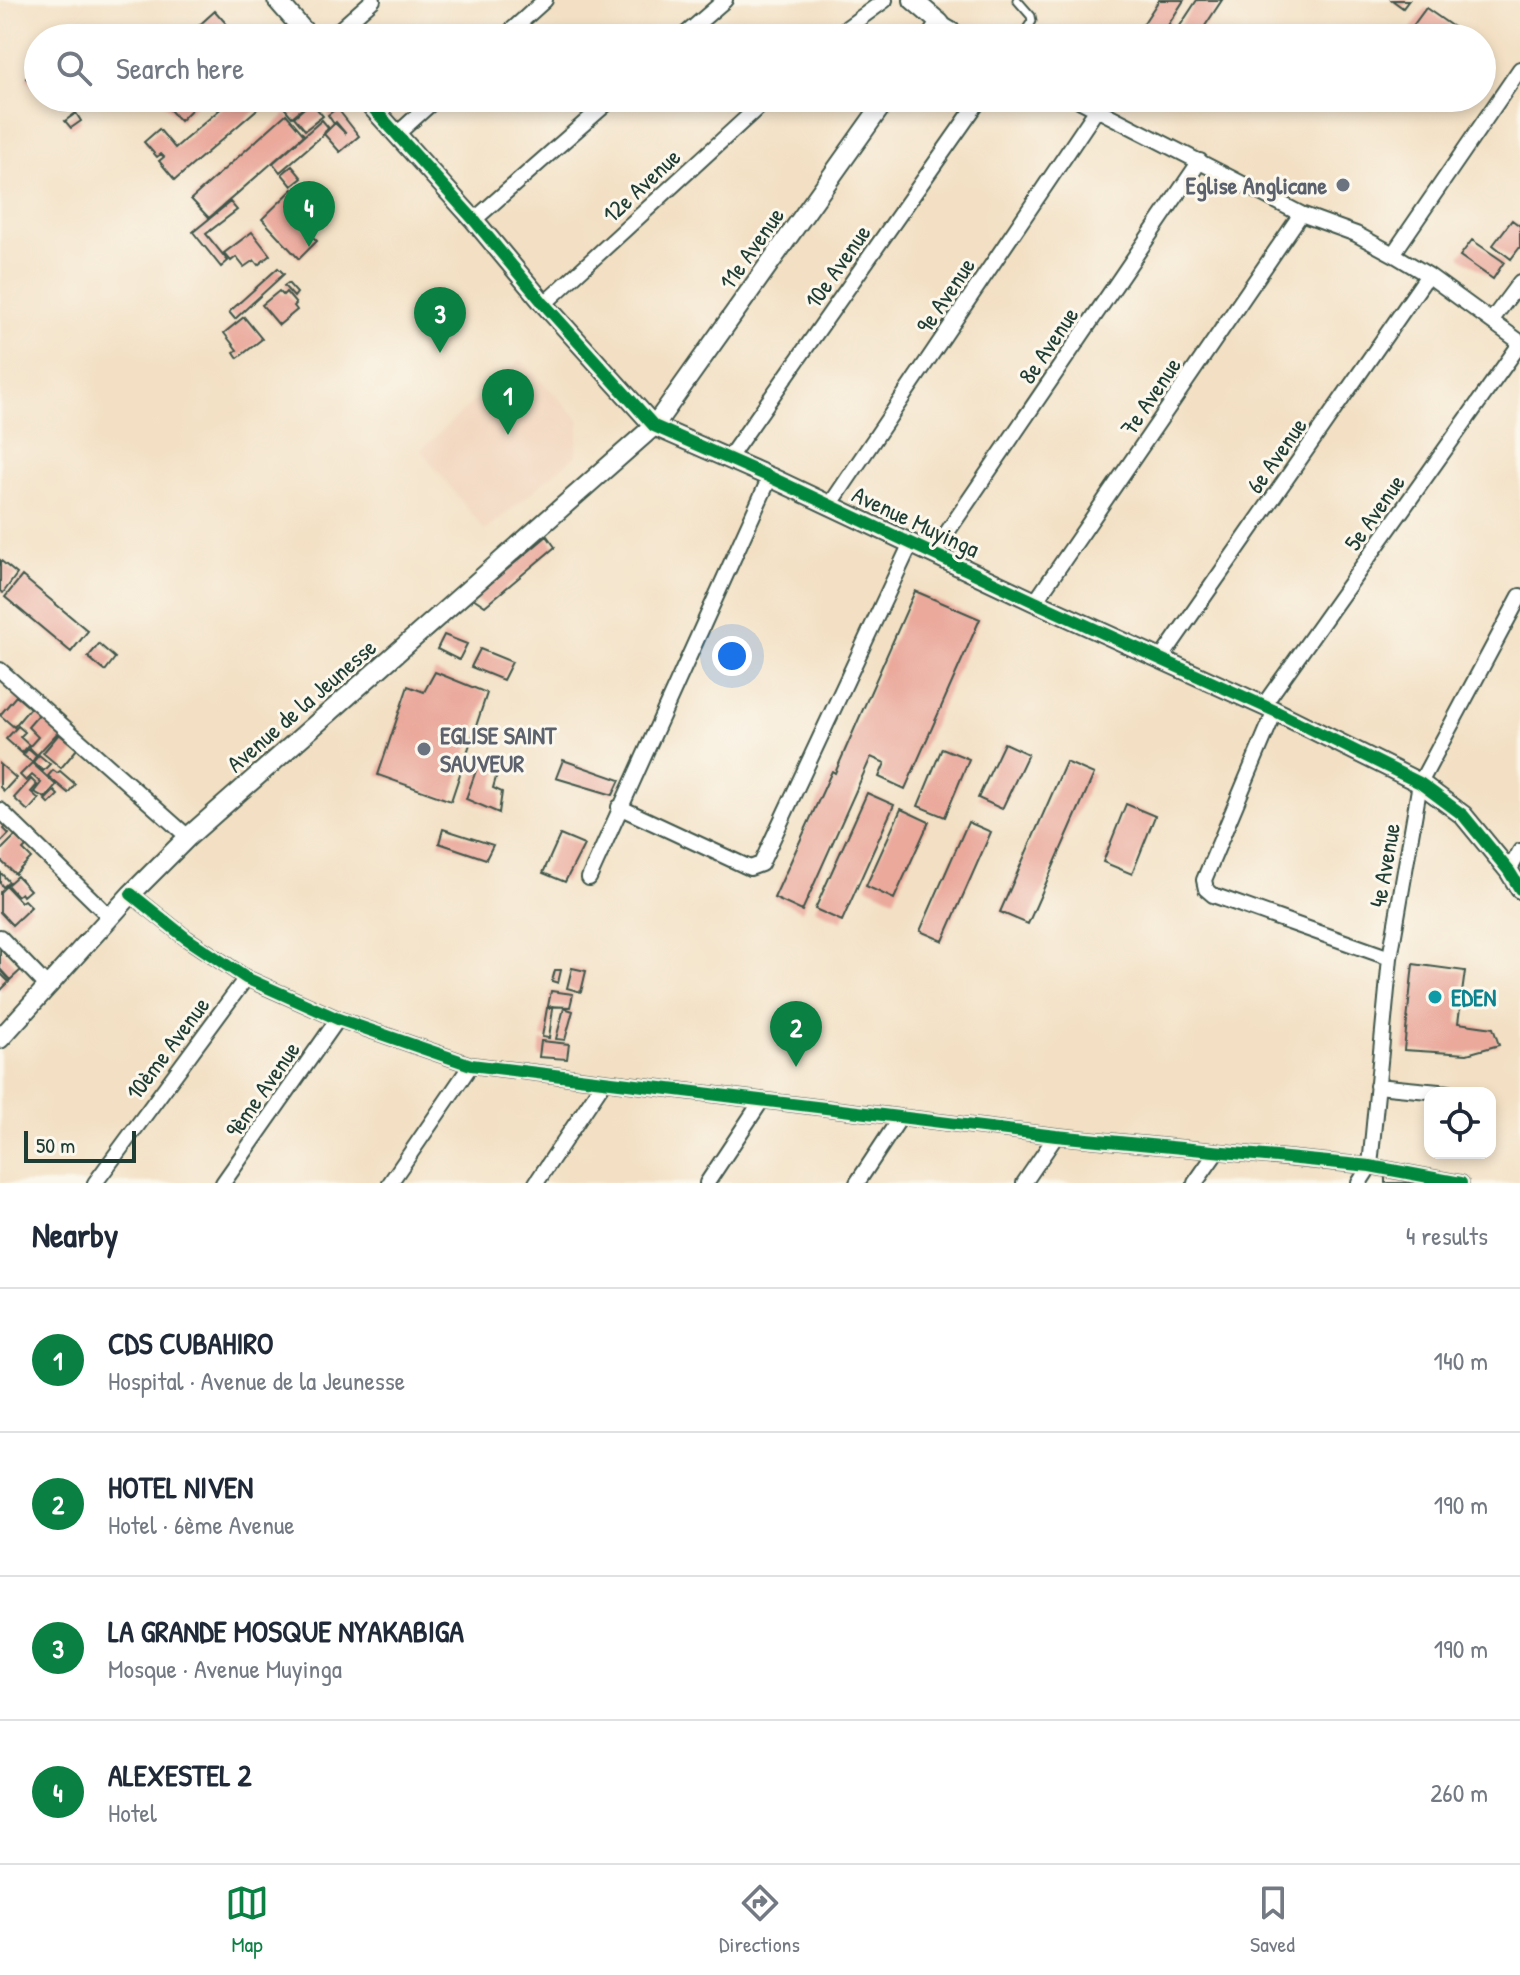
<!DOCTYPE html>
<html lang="en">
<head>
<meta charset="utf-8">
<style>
  body { margin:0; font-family:"Patrick Hand",sans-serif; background:#f6f6f7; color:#1f2937 }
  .controls { position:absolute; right:24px; bottom:24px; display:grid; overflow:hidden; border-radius:16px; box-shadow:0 4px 12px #0003 }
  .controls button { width:72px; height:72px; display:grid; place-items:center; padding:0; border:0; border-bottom:2px solid #e0e1e3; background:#fff; color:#1f2937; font:40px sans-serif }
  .scale { position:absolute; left:24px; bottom:20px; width:112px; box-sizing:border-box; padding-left:8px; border:4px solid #1f3d34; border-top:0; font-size:22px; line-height:28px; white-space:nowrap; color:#1f3d34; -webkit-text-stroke:6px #fbf7ec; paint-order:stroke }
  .you { position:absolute; left:732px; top:656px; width:28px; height:28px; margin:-20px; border:6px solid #fff; border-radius:50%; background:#1a73e8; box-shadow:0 0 0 12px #1a73e833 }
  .badge { display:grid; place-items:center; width:52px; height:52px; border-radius:50%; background:#0b8043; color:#fff; font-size:26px; font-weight:700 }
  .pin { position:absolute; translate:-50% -66px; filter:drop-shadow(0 2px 4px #0008) }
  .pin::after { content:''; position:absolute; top:42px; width:28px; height:24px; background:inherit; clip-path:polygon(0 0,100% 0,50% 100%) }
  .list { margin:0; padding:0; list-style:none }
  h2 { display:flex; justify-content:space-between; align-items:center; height:104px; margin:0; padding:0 32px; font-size:34px }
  h2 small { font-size:26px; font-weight:400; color:#747a83 }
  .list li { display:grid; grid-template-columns:52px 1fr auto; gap:24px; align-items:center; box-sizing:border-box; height:144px; padding:0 32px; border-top:2px solid #e0e1e3 }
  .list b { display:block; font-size:30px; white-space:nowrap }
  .list p { margin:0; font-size:26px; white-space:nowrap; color:#747a83 }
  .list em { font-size:26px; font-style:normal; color:#747a83 }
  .icon { flex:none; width:44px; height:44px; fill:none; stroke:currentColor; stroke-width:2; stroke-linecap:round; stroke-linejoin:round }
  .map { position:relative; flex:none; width:1520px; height:1183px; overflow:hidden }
  .search { position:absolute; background:#fff; box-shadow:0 4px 12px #0003; left:24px; right:24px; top:24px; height:88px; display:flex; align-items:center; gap:20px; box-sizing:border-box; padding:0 28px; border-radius:44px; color:#747a83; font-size:30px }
  .sheet { height:680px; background:#fff }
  nav { display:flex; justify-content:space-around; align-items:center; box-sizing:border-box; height:112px; border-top:2px solid #e0e1e3; background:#fff; font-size:22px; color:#747a83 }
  nav a { display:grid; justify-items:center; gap:4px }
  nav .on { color:#0b8043 }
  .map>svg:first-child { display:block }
  .built { fill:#f2d5bd }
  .building { fill:#eaa99b }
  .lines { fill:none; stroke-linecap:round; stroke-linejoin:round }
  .service-casing { stroke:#3f554a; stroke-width:11 }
  .minor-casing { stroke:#3f554a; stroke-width:18 }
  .tertiary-casing { stroke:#3f554a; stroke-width:22 }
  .service { stroke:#fff; stroke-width:7 }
  .minor { stroke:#fff; stroke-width:14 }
  .tertiary { stroke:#fff; stroke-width:18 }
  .cycleway-casing { stroke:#fbf7ec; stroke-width:17 }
  .cycleway { stroke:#00873e; stroke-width:12 }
  .worship-dot { fill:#6b7280; stroke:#fbf7ec; stroke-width:3 }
  .culture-dot { fill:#0f9aa8; stroke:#fbf7ec; stroke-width:3 }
  .labels { text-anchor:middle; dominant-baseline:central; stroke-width:6; stroke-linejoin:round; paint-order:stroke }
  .street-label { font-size:24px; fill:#1f3d34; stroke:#fbf7ec }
  .worship-label { font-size:24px; font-weight:bold; fill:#5b616d; stroke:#fbf7ec; text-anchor:end }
  .culture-label { font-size:24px; font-weight:bold; fill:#0d838f; stroke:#fbf7ec; text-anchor:start }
</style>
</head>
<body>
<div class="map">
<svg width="1520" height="1183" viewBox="0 0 1520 1183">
  <rect width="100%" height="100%" fill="#fbf7ec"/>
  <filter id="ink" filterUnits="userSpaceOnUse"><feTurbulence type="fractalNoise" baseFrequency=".0125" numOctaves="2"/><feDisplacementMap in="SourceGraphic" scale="16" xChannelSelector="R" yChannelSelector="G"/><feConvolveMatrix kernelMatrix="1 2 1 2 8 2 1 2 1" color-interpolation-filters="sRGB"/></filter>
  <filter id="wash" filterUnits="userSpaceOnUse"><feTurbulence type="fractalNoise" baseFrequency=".006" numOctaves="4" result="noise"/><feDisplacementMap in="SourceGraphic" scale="32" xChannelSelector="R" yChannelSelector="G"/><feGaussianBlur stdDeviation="1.8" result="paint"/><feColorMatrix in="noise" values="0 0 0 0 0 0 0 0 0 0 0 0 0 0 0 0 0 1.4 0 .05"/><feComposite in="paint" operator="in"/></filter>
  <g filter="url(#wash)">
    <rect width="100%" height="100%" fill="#f3e0c4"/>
    <path class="built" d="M520,359L580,420L576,455L485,531L421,450Z"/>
    <g id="blocks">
      <path class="building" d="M1159,0H1184L1160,38H1134Z
        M1197,0H1222L1197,38H1172Z
        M1392,0H1409L1403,8Z
        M1426,8L1456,29L1450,38H1404Z
        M215,11L239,38H185Z
        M38,68V92L26,78Z
        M159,98H203L180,121Z
        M233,98H270L175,180L159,161L164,157L161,154L157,157L144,142L159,129L175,148Z
        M276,98H305L309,103L292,117Z
        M311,102L323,116L305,130L294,117Z
        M337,108L359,136L340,152L324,134L335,123L346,134L336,122L334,124L328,115Z
        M76,113L81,121L71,128L65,121Z
        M286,114L304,135L209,218L191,199Z
        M322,120L328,127L323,135L280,172L273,163Z
        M292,166L302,178L292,186L282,174Z
        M293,189L311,208L297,221L317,241L299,259L262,219Z
        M230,202L237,210L206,234L228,261L221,267L193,232Z
        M1512,220L1520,226V247L1511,259L1493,245Z
        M252,232L270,255L258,265L254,260L244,267L236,257L231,261L224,253Z
        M1472,240L1504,262L1493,279L1460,256Z
        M278,268L284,274L235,319L229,312Z
        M288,283L297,293L294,297L284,286Z
        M279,291L283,295L286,292L296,304L294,306L297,310L279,325L262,305Z
        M244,317L262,339L238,358L234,352L237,350L224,333Z
        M547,536L555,547L485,606L473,598Z
        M0,560L17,574L3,593L0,591Z
        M22,576L88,631L71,652L5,597Z
        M915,591L980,619L905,789L879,777L885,763L871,757L802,911L774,898L832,771L835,773Z
        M444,635L467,644L459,660L437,649Z
        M99,644L115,658L105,671L88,657Z
        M480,649L512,662L503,680L471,667Z
        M435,672L487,693L451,801L378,775L408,686L424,692Z
        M16,696L30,708L14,727L0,715Z
        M42,711L61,729L37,755L29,747L38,737L28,727Z
        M18,726L25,732L20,737L29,745L22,753L6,739Z
        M59,734L77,749L61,768L43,753Z
        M1004,743L1028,754L1002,809L978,798Z
        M942,748L969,759L945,817L918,806Z
        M28,749L36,756L32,762L23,755Z
        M39,755L50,764L43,771L33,762Z
        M480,759L499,767L493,788L502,792L499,813L466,799Z
        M563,760L620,780L613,795L556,778Z
        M1066,762L1094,774L1028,924L1000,912Z
        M32,763L56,785L45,798L34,792L41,783L32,775L26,781L20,775Z
        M0,764L16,778L4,791L0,787Z
        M53,770L57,773L60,771L75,784L68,793L48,776Z
        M31,779L37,785L31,792L39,799L28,811L14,798Z
        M54,791L58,795L49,804L45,800Z
        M867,793L894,805L842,921L815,909Z
        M1126,804L1155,816L1132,874L1103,862Z
        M901,809L929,822L894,899L866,886Z
        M0,818L7,825L4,829L9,834L0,843Z
        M968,822L991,832L943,941L920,931Z
        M443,829L493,845L486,859L439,843Z
        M560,835L584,845L565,882L543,873Z
        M15,836L26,847L23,850L31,858L15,874L0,860V851Z
        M0,872L9,882L3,887L0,883Z
        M17,876L30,890L23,896L21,893L17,896L7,885Z
        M6,886L21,902L24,900L31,907L12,925L0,912V892Z
        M0,949L21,970L10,980L0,969Z
        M1413,964L1465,971L1458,1023L1493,1028L1499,1045L1467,1054L1404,1050Z
        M572,968L586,971L581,992L567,988Z
        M555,970H561L558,983L552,981Z
        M0,973L9,982L0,991Z
        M551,991L573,994L570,1007L548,1006Z
        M547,1008H553L549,1038L542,1037Z
        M564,1008L573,1011L565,1040L556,1039Z
        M541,1041L569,1044L567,1059L539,1057Z
        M1385,1175L1426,1183H1385Z"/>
    </g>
  </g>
  <g filter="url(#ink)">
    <use href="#blocks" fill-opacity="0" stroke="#3f554a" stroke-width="2"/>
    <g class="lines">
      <g class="service-casing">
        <path id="service" d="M1017,0L1031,16L1032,21L1021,38"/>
      </g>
      <g class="minor-casing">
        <path id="minor" d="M940,23L965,38
          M330,38L373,0
          M503,38L545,0
          M681,38L725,0
          M833,38L885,0
          M1075,98L1301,214L1356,234L1393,254L1428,275L1520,342
          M397,134L437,98
          M474,220L613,98
          M1393,254L1520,69
          M544,304L768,98
          M1491,321L1520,282
          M728,459L981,98
          M830,505L1097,109
          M933,553L1200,161
          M1035,602L1301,214
          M1160,660L1428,275
          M0,670L188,837
          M1263,706L1520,344
          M1275,711L1204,880L1206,889L1213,895L1390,958
          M619,807L750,868L761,864L911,543
          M0,810L110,917
          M1509,871L1520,851
          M589,878L770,477
          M131,894L186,938L246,978L338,1019L471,1065L1056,1136L1370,1166L1461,1183
          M0,937L47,986
          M1377,1086L1449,1093
          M95,1183L246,978
          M223,1183L338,1019
          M390,1183L471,1065
          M536,1183L603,1083
          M707,1183L762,1100
          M857,1183L900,1118
          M1024,1183L1056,1136
          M1195,1183L1216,1153
          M1359,1183L1370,1166L1390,958L1420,783L1520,596"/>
      </g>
      <g class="tertiary-casing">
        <path id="tertiary" d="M277,0L310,38
          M913,0L940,23L930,38
          M364,98L474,220L544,304L654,426L770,477L1035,602L1275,711L1420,783L1463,815L1509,871L1520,889
          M0,1039L131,894L188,837L654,426L887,98"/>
      </g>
      <use href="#service" class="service"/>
      <use href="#minor" class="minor"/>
      <use href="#tertiary" class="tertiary"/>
      <g class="cycleway-casing">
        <path id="cycleway" d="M364,98L474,220L544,304L654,426L770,477L1035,602L1275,711L1420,783L1463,815L1509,871L1520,889
          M131,894L186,938L246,978L338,1019L471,1065L1056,1136L1370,1166L1461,1183"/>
      </g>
      <use href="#cycleway" class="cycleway"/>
    </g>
  </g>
  <g class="worship-dot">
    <circle cx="1343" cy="185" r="8"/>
    <circle cx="424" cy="749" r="8"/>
  </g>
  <circle class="culture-dot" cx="1435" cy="997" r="8"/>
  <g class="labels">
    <g class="street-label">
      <text transform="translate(641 185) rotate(-43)">12e Avenue</text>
      <text transform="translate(751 248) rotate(-55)">11e Avenue</text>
      <text transform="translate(837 266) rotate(-55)">10e Avenue</text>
      <text transform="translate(945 295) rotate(-56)">9e Avenue</text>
      <text transform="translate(1048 345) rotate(-56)">8e Avenue</text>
      <text transform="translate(1150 396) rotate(-56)">7e Avenue</text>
      <text transform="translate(1276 455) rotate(-55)">6e Avenue</text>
      <text transform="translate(1374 512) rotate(-55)">5e Avenue</text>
      <text transform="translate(916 521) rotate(25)">Avenue Muyinga</text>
      <text transform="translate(301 705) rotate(-41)">Avenue de la Jeunesse</text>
      <text transform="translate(1384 865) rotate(-80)">4e Avenue</text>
      <text transform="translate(167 1048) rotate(-53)">10ème Avenue</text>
      <text transform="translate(262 1089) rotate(-55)">9ème Avenue</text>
    </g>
    <g class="worship-label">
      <text x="1327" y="185">Eglise Anglicane</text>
      <text x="440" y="735" text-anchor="start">EGLISE SAINT<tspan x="440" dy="28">SAUVEUR</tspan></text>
    </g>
    <g class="culture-label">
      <text x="1451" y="997">EDEN</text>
    </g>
  </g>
</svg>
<div class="controls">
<button><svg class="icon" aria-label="locate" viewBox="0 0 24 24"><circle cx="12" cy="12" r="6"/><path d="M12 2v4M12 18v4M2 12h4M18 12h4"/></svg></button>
</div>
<div class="scale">50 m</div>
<div class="you"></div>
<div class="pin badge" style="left:508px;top:435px">1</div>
<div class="pin badge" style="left:796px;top:1067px">2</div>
<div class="pin badge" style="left:440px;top:353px">3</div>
<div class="pin badge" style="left:309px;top:247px">4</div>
<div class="search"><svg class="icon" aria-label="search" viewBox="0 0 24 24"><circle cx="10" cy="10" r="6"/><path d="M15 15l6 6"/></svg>Search here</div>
</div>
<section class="sheet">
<h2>Nearby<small>4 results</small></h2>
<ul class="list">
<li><span class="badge">1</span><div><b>CDS CUBAHIRO</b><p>Hospital · Avenue de la Jeunesse</p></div><em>140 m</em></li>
<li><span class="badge">2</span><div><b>HOTEL NIVEN</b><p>Hotel · 6ème Avenue</p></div><em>190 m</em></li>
<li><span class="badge">3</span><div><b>LA GRANDE MOSQUE NYAKABIGA</b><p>Mosque · Avenue Muyinga</p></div><em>190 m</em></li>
<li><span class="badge">4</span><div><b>ALEXESTEL 2</b><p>Hotel</p></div><em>260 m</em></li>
</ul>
</section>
<nav>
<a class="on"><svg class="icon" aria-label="map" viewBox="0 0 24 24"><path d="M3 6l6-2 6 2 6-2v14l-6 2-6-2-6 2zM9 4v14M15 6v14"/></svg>Map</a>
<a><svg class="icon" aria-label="directions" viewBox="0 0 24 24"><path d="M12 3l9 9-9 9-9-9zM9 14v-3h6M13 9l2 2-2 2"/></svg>Directions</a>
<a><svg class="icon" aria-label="saved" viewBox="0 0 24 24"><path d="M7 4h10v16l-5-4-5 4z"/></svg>Saved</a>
</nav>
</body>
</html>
